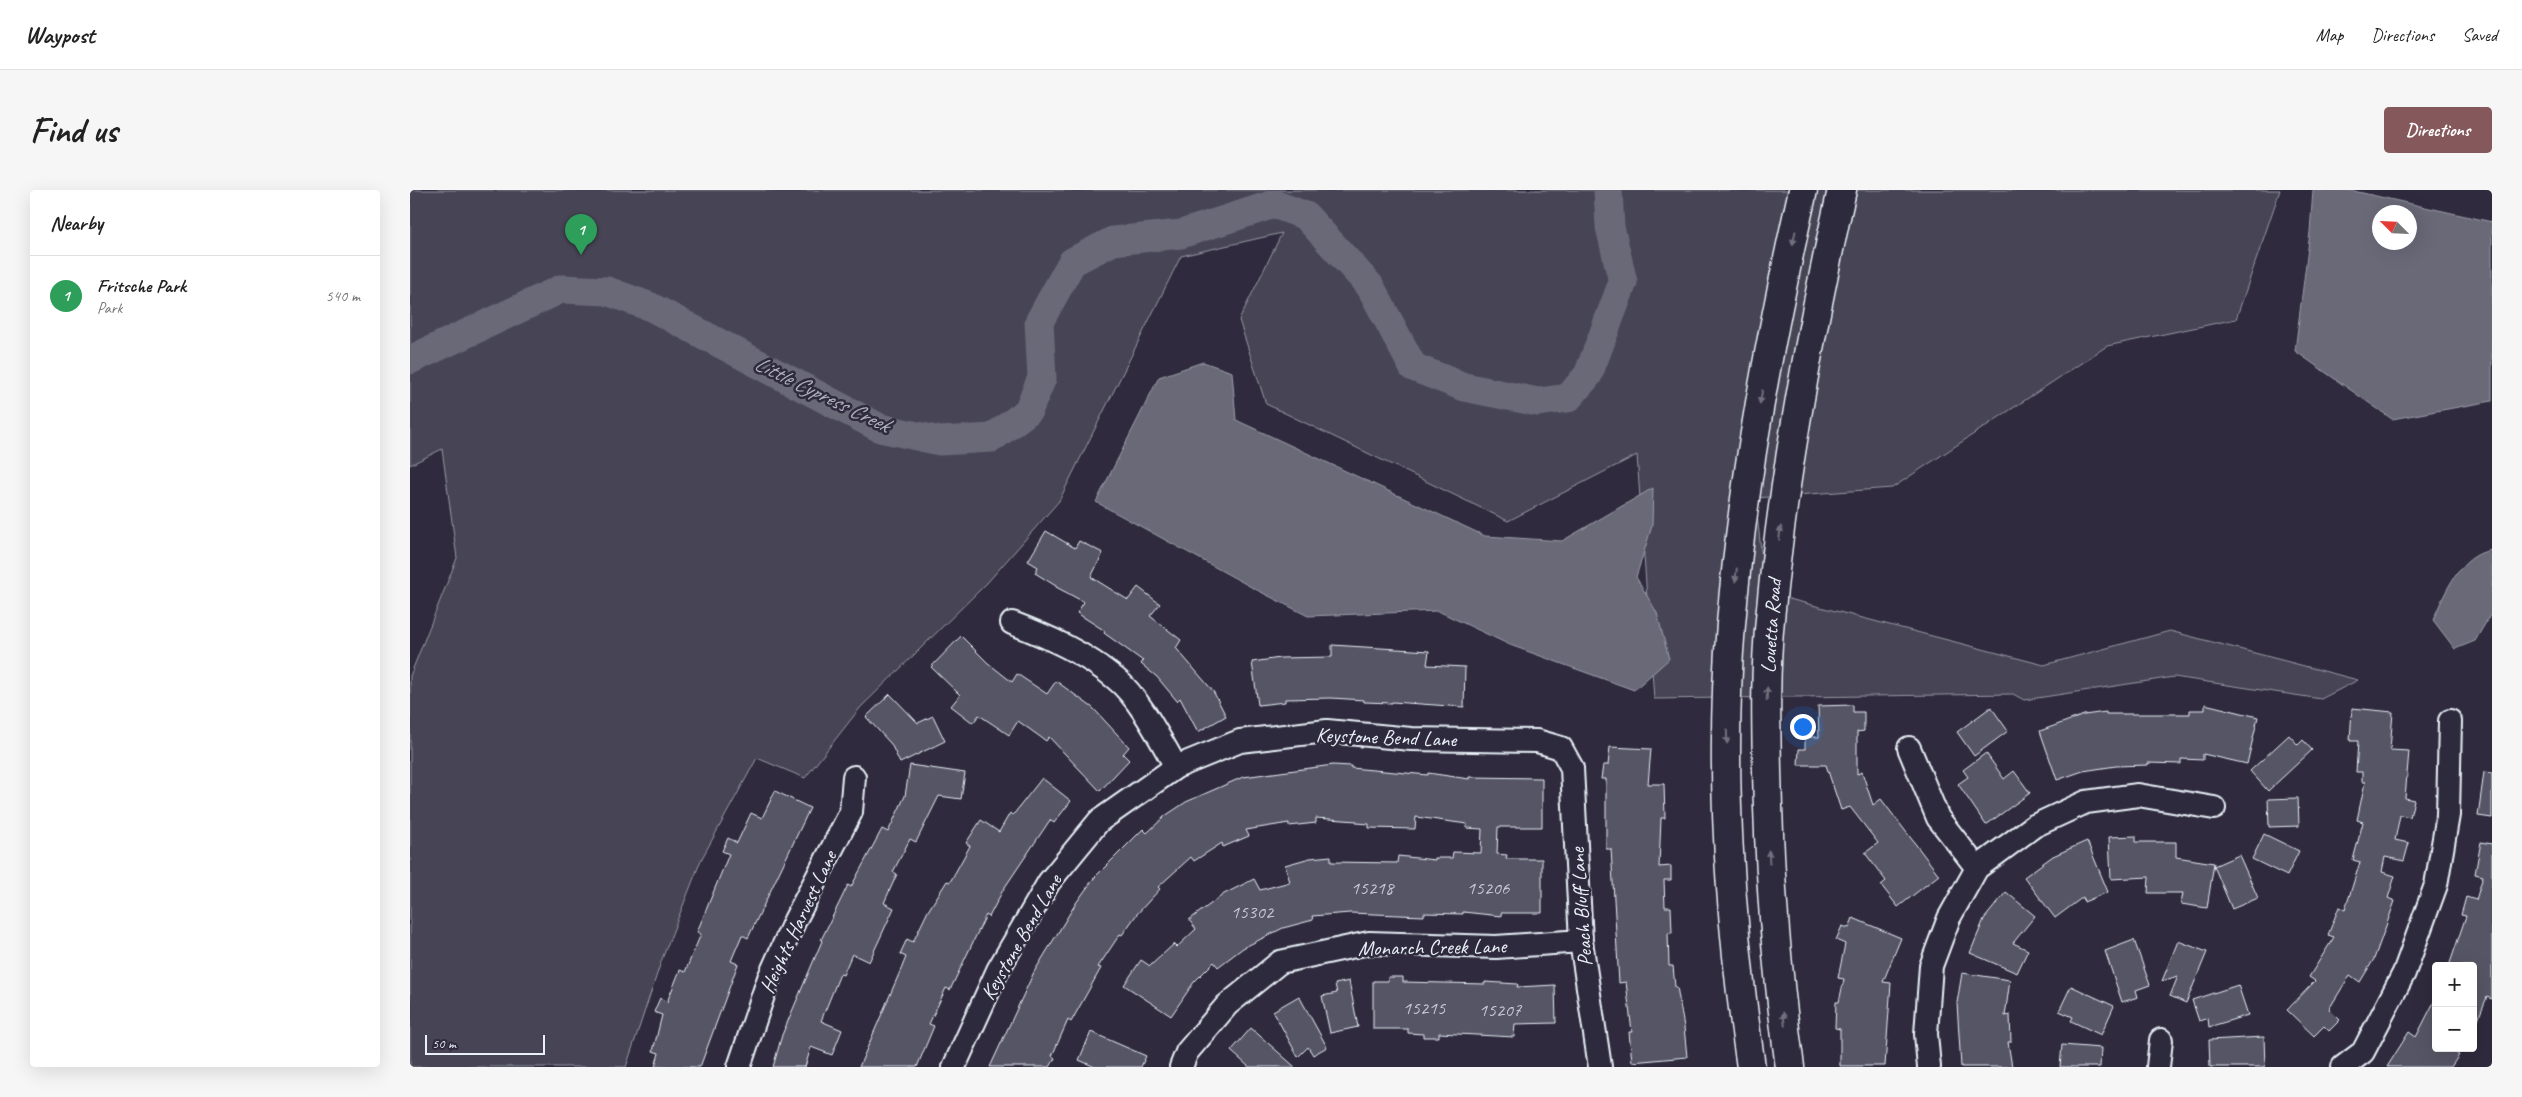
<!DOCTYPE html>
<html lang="en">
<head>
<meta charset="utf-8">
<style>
  body { margin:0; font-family:Caveat,sans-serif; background:#f6f6f6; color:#222 }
  .controls { position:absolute; right:15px; bottom:15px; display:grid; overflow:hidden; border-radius:5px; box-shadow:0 5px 20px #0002 }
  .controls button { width:45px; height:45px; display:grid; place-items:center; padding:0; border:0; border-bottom:1px solid #e0e0e0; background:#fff; color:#222; font:25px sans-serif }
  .compass { position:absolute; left:1962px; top:15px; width:45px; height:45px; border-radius:50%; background:#fff; box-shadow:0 5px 20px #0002; rotate:294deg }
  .scale { position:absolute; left:15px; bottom:12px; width:120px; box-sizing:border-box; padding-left:5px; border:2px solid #e8f1f8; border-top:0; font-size:14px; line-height:18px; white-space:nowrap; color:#e8f1f8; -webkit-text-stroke:4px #2f2a3d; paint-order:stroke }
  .you { position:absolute; left:1392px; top:536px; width:18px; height:18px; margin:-12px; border:4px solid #fff; border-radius:50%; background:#1a73e8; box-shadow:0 0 0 8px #1a73e833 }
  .badge { display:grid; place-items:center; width:32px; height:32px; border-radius:50%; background:#85585c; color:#fff; font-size:16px; font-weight:700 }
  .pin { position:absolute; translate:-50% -41px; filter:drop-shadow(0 1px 2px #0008) }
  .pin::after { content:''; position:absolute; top:26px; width:18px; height:15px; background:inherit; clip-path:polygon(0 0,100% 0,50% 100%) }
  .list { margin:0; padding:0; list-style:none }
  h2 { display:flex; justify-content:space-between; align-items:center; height:65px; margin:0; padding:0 20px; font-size:21px }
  h2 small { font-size:16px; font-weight:400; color:#767676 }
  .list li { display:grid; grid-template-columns:32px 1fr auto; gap:15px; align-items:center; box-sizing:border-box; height:80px; padding:0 20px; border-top:1px solid #e0e0e0 }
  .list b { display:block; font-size:19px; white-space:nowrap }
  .list p { margin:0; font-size:16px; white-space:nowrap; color:#767676 }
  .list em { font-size:16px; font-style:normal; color:#767676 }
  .map { position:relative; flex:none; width:2082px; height:877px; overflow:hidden; border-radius:5px }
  header { display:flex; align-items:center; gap:30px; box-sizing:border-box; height:70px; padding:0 25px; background:#fff; border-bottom:1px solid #e0e0e0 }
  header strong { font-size:24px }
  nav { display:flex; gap:28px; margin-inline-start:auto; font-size:18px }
  .intro { display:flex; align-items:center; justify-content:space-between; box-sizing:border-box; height:120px; padding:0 30px }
  h1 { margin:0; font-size:35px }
  .button { padding:12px 22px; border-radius:5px; background:#85585c; color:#fff; font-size:18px; font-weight:700 }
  main { display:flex; gap:30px; padding:0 30px }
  aside { flex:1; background:#fff; border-radius:5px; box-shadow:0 5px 20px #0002 }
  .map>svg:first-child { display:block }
  .green { fill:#464455; stroke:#979aa6 }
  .water { fill:#696978; stroke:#9c9fab; fill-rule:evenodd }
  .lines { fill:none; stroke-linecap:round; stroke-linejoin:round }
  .river { stroke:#696978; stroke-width:29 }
  .building { fill:#575565; stroke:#e8f1f8 }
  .minor-casing { stroke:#e8f1f8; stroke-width:26 }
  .major-casing { stroke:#e8f1f8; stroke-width:31 }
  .minor { stroke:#2f2a3d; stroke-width:22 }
  .major { stroke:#2f2a3d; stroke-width:28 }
  .oneway { fill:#70707e }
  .labels { text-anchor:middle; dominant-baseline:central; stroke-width:5; stroke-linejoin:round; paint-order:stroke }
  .number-label { font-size:19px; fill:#c4cad3 }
  .street-label { font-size:21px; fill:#e8f1f8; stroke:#2f2a3d }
  .water-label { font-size:22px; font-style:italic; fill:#afb4be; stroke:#2f2a3d }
</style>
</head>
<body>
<header>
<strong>Waypost</strong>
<nav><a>Map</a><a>Directions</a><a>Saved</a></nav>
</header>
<div class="intro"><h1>Find us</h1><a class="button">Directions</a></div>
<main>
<aside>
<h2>Nearby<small></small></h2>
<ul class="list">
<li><span class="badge" style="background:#2e9e5b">1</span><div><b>Fritsche Park</b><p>Park</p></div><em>540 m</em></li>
</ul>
</aside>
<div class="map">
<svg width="2082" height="877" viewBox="0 0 2082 877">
  <rect width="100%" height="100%" fill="#2f2a3d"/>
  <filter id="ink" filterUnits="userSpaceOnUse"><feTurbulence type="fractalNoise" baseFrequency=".02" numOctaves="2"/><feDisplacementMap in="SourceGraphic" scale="10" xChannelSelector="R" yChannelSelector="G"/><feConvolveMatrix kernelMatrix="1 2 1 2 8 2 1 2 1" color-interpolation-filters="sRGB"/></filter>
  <g filter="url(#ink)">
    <path class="green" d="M0,0H1870L1826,129L1697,156L1482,298L1345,308L1356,403L1634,475L1760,441L1948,490L1911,509L1764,487L1614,510L1603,504L1244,509L1227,265L1098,331L856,214L829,130L872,43L771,66L649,311L577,393L450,518L395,588L347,568L291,670L252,769L216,877H0V486L47,368L32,259L0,275Z"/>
    <path class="water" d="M1903,0H1939L2082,32V211L1982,229L1885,161L1900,42ZM1970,22H2000V52H1970Z
      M793,172L822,182L826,230L1075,346L1152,351L1243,298L1242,336L1226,387L1247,423L1259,469L1224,500L1100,455L1028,421L898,426L843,398L686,312L749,187Z
      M2082,360V422L2065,451L2045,459L2023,430C2035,403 2049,365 2082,360Z"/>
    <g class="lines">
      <path class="river" d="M0,170L151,99L197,101L241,117L470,238L530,251L582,248L618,221L632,188L629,132L662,72L703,51L771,44L864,14L896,26L960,96L1003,177L1054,197L1128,212L1158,208L1178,185L1213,92L1200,37L1198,0"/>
    </g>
    <path class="building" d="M636,341L665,358L669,351L693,363L681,387L718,410L728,397L750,414L740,426L771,450L766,458L803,501L816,526L788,542L770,508L767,511L747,487L731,474L733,471L694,443L695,441L667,423L674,412L646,397V396L625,383L628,377L618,371Z
      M551,446L578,473L602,492L607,484L637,504L646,491L683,518L719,557L713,564L719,570L690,601L639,547L636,551L608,531L599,545L569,525L563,533L541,516L550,505L521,477Z
      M922,455L1019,461L1017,475L1055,477L1054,517L982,512V513L954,512V510L921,508L875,509V512L848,515L842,472L870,468L922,467Z
      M480,504L508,533L523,526L535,551L490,573L481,554L456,527Z
      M1795,514L1848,527L1837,574L1793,564V570L1771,569V574L1738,573V575L1706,576L1673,581L1647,590L1630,541L1674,525L1696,522V524H1780V520H1795Z
      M1443,515V522H1454V541L1447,542V584L1452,582L1463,615L1471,609L1529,685L1488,717L1471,695L1476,691L1455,663L1468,653L1440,617L1431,620L1416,575H1388L1389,559H1395V547H1409L1408,516Z
      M1581,517L1598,541L1564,566L1547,542Z
      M1942,518L1983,522L1980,560L1999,561L1995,608L2004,610L2000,627L1990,625L1985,650L1999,653L1994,671L1975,667L1972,682L1985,686L1978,708L1985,711L1964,769L1950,792L1940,785L1919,819L1930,830L1919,841L1914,836L1904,846L1877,820L1905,791L1899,787L1924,747L1918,745L1929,717L1935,720L1950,672L1943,670L1953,632L1947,630L1955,592H1952V582H1946L1948,551H1940Z
      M1879,545L1888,555L1893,550L1902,560L1858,601L1840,581Z
      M1200,557L1241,559L1238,594H1254L1255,628H1251L1249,677L1261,676V690H1254L1255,717H1261L1262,743H1258L1259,776H1263L1265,797H1267L1274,837L1277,867L1222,872L1219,842H1222L1216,792L1209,793L1201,659H1196V589H1191L1193,575H1198Z
      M1576,563L1594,589L1604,581L1620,603L1576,635L1548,594L1558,587L1553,580Z
      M500,575L555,583L551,609L529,606L506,652L500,649L483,682L487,684L474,713L484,718L459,772L442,764L433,785L430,784L411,831L432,840L422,865L401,857L395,877H363L372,845L412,751L411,750L438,695L441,697L472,639L478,642L495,606Z
      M923,575L941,576V578L1018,585V583L1059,589V587L1132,588V637H1088L1087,664L1097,665L1096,669H1132V723H1091V726L1053,722V724L1014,723V726L940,723L902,726L903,730L873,738L833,758L808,777L804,772L784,792L761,826L714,795L731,770L740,776L764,754L767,757L786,739L779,730L814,704L844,689L850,700L880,692L875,675L900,668L921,666V672L987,673L988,666L1025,670V668H1042L1043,662L1071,663L1072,639L1057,638V634L1006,627L1005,639L959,638V634L947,633V631L906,628V633L879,636V633L836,640L839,646L813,657L812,653L784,671L781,667L748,697L750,699L727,724L712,745L710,744L688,777L691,778L661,832L658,830L642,866L645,868L640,877H580L624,782L666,713L684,688L733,639L737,643L755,626L776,612L833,587Z
      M2074,582L2082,583V628L2068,626Z
      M632,588L661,611L644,633L640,630L593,700L579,727L576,725L540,800L536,798L519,834L524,836L507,877H449L492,777L496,767L490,764L497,749L503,752L518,721L537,691L540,692L560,656L556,653L571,630L589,642L600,623L603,625Z
      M365,601L400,618L338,748L332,745L321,771L328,774L290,877H245L249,863L243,861L252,825L244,822L250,808L257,812L270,780L275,782L291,744L287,742L319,664L312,661L318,648L327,653L341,623L352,628Z
      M1888,608L1889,636L1859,637L1858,609Z
      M1854,644L1889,661L1877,686L1842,669Z
      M1726,646V652H1766V667L1804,673L1797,718L1771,714L1773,703H1738L1739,687L1701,689L1699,647Z
      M1677,651L1698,702L1674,712L1673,707L1645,728L1614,687L1643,666Z
      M2071,652L2082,654V809L2077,807L2064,839L2063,776H2039L2056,726L2051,725L2056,707L2066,710L2073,686L2065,684Z
      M1829,665L1848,708L1822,719L1804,676Z
      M1596,702L1625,726L1603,753L1618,760L1607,783L1560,763L1574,729Z
      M1443,728L1491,748L1473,792L1481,793L1475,876H1430V839L1425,838L1426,812H1429L1434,789L1428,788L1435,754L1426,750L1432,736L1439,738Z
      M1724,750L1740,795L1726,800L1728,807L1712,812L1695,761Z
      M1768,751L1797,762L1776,813L1760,806L1768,786L1752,791Z
      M1552,783L1600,790L1595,826L1600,825L1601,852H1598L1602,877H1551L1547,813Z
      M978,787H993V792L1075,794V792L1108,794L1107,797L1145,795L1146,833L1105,834L1104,847L1029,843V847H1013V844L998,843V839H963V791H978Z
      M939,791L948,837L920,843L912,806L927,803L925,794Z
      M1828,795L1838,825L1799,837L1798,828L1789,831L1782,810Z
      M1661,796L1704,816L1691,845L1661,831L1663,827L1649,821Z
      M889,806L917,857L903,865L898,857L888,867L863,821Z
      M2026,808V858H2038L2049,865L2041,877H1977L1999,842L2006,847Z
      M841,838L885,877H839L821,861Z
      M681,842L736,866L731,877H685L669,870Z
      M1854,847L1855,877H1800L1799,850Z
      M1652,855L1691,858L1690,877H1650Z"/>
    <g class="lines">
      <g class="minor-casing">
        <path id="minor" d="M602,433C639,447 675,463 706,489C729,507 751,551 766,577
          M1499,558L1528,628L1567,678
          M329,877L359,788L385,730L441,622L444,587
          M544,877L588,780L639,692L689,631L766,577L830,551L917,541L1001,549L1127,551L1151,558L1162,578L1171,751L1190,877
          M771,877L777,862L817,815L870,772L959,753L1086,757L1171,751
          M1519,877L1516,844L1521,776L1539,728L1567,678L1624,636L1676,612L1728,605L1804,618
          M1748,877L1751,850
          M1933,877L1953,862L1994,783L2026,695L2038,625L2040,531"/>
      </g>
      <g class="major-casing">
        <path id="major" d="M1341,877C1320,735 1309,577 1321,434C1333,288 1361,143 1393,0
          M1380,877C1366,778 1359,680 1357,580C1356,530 1355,479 1360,429C1373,285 1400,142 1432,0"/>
      </g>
      <use href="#minor" class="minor"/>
      <use href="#major" class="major"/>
    </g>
    <defs><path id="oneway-solid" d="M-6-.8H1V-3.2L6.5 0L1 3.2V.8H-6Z" transform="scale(1.25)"/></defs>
    <g class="oneway">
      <use href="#oneway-solid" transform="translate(1384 48) rotate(102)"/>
      <use href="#oneway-solid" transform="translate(1351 207) rotate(101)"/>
      <use href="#oneway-solid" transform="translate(1370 343) rotate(-83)"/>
      <use href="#oneway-solid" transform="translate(1326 385) rotate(97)"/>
      <use href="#oneway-solid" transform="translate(1357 504) rotate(-88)"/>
      <use href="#oneway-solid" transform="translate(1317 547) rotate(89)"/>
      <use href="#oneway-solid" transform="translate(1359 667) rotate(-94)"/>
      <use href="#oneway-solid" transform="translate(1374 829) rotate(-97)"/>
    </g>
  </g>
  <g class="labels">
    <g class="number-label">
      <text x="962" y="698">15218</text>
      <text x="1078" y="698">15206</text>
      <text x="842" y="722">15302</text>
      <text x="1014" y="818">15215</text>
      <text x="1090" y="820">15207</text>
    </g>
    <g class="street-label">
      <text transform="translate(1361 436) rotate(-86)">Louetta Road</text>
      <text transform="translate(976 547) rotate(2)">Keystone Bend Lane</text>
      <text transform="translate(1171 717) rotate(-94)">Peach Bluff Lane</text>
      <text transform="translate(388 732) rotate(-65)">Heights Harvest Lane</text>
      <text transform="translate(611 747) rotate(-60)">Keystone Bend Lane</text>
      <text transform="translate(1022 757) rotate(-1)">Monarch Creek Lane</text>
    </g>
    <g class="water-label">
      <text transform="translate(412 204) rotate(26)">Little Cypress Creek</text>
    </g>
  </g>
</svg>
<div class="controls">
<button>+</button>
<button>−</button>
</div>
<svg class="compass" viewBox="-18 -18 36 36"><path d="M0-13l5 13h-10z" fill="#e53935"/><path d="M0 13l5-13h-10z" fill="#767676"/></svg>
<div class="scale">50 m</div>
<div class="you"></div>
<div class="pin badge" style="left:171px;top:65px;background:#2e9e5b">1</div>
</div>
</main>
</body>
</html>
